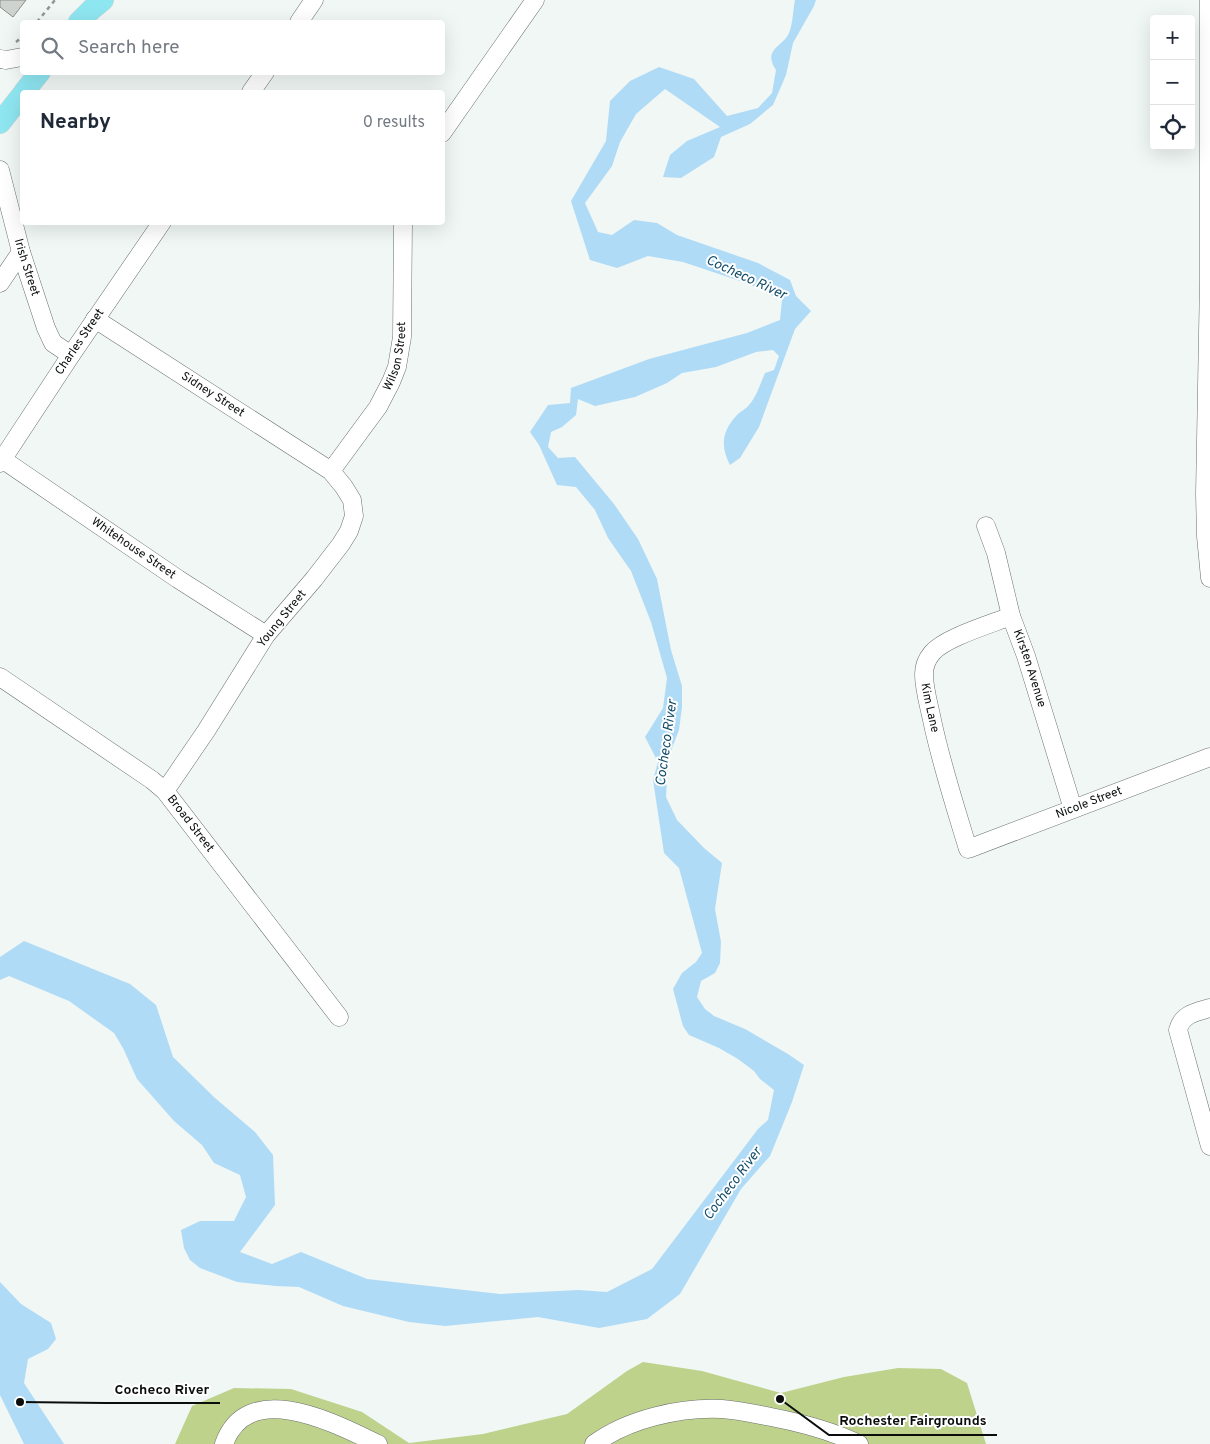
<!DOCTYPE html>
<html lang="en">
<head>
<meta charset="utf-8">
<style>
  body { margin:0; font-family:Overpass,sans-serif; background:#f6f6f7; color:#1f2937 }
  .controls { position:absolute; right:15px; top:15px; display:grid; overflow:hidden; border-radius:5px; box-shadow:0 5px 20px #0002 }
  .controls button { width:45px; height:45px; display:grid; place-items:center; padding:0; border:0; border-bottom:1px solid #e0e1e3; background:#fff; color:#1f2937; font:25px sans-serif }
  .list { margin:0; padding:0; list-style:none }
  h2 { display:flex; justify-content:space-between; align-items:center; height:65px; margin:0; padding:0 20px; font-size:21px }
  h2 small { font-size:16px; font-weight:400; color:#747a83 }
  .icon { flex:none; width:28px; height:28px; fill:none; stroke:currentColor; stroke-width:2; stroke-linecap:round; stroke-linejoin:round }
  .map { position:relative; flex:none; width:1210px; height:1444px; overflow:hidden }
  .search { position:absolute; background:#fff; box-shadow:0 5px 20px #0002; left:20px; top:20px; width:425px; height:55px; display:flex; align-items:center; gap:12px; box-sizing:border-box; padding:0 18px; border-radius:5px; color:#747a83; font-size:19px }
  .panel { position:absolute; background:#fff; box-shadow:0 5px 20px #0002; left:20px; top:90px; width:425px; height:135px; border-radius:5px }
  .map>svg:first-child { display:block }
  .green { fill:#bfd28c }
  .water { fill:#b0dbf6 }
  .building { fill:#ced3cf; stroke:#888d89 }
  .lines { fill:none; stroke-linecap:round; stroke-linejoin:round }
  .minor-casing { stroke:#6b7170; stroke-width:19 }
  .major-casing { stroke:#d3d3d3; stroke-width:22 }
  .path { stroke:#919695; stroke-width:2.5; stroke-dasharray:4 4; stroke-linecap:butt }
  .minor { stroke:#fff; stroke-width:18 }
  .major { stroke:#8ee6f1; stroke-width:21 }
  .labels { text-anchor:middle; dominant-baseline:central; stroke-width:4; stroke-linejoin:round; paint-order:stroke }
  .street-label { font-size:12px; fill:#0b0d0d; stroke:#fff }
  .water-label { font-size:14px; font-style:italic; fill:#134d6b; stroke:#fff }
  .leader { fill:none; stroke:#0b0d0d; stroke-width:2 }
  .callout-dot { fill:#0b0d0d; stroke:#fff; stroke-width:2 }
  .callout-label { font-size:14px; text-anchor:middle; font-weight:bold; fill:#0b0d0d; stroke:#fff; stroke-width:4; stroke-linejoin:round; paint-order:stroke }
</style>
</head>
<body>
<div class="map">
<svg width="1210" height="1444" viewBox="0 0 1210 1444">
  <rect width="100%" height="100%" fill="#f0f7f5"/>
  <path class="green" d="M643,1362L702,1371L781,1393L844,1377L898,1368L941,1369L967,1383L986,1444H175L192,1406L234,1388L291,1389L362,1412L409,1443L483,1434L567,1414L627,1371Z"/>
  <path class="water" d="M795,0H816L814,6L793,43L786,75L773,105L750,124L721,137L714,157L681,178L663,177L670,155L687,141L720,127L665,89L636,114L620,142L612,166L585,203L598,232L612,235L634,220L657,223L677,235L758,263L790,280L796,296L811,311L795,329L759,427L740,458L730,465C720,446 722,431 737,415C741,411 746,409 749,405C756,398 761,382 765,373L774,370L779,356L773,350L756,352L716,367L682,373L667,383L635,397L595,406L578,399L576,415L562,427L551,432L548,447L558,458L575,457L614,504L638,539L657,579L671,650L682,686V707L679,730L669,756L667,778L666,797L677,820L704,848L722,863L715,909L721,942L720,963L715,973L701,981L697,997L705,1009L714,1016L745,1029L788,1054L804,1065L792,1102L770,1156L741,1189L680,1294L647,1319L599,1328L538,1317L445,1326L409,1322L343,1306L299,1287L276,1286L237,1282L200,1268L190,1260L184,1248L181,1230L200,1221H234L246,1197L240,1175L214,1163L202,1145L174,1121L137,1079L123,1048L114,1033L69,1001L9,976L0,980V957L24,941L130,984L156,1005L173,1057L215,1098L255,1132L273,1155L275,1205L240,1252L272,1264L301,1252L367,1279L500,1294L579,1290L607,1292L652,1269L758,1129L768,1120L774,1090L760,1079L754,1071L738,1059L719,1048L689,1035L683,1026L673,989L682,973L696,962L702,953L679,868L664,853L653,780L658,762L645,737L663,708L667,678L651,622L631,571L608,538L595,510L576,487L557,485L539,445L530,432L548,405L570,403L571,388L649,359L747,333L780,320L782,300L749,284L683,262L648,256L617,268L590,260L571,201L606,141L610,101L630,81L659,67L694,79L727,116L758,108L772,93L776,70C762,49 783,47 789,33C793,24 793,9 795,0Z
    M0,1282L21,1304L51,1323L56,1339L48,1349L28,1359L24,1383L64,1444H24L0,1395Z"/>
  <path class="building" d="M0,0H26L13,17L0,7Z"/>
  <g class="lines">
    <g class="minor-casing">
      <g id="minor">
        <path d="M1209,0V279L1205,494L1206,536L1210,578"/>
        <path d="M299,22L314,0"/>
        <path d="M0,59L6,60L22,57"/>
        <path d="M251,92L265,72"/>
        <path d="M442,133L535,0"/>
        <path id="s1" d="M0,170L21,252L46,328L53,343L71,355"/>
        <path d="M0,283L21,252"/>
        <path id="s2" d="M95,319L331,471L344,487L352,500L354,516L349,531L341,544L314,579L266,635L206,731L165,791"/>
        <path id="s3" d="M2,459L178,579L266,635"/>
        <path id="s4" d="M0,463L71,355L162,222"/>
        <path id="s5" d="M331,471L378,407L391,382L397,367L402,337L403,222"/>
        <path id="s6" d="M986,526L996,553L1011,616L1026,656L1073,809"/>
        <path id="s7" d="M1011,616C991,624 944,638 932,653C927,659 924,667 924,674C924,689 929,705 932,720C941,763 955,806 968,849L1210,757"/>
        <path id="s8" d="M0,677L152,780L165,791L339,1017"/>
        <path d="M1210,1008C1196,1012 1182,1014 1178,1030L1210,1146"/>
        <path d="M224,1444C248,1377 336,1424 378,1444"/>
        <path d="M594,1444C628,1419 680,1407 722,1409C738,1410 755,1414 771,1417C802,1423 830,1430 859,1444"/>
      </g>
    </g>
    <g class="major-casing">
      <path id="major" d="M79,22L92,9L103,0
        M24,92L40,72
        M0,123L22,95"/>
    </g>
    <path class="path" d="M37,22L55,0
      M16,42L22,37"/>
    <use href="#minor" class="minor"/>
    <use href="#major" class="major"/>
  </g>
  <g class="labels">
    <g class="street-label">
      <text stroke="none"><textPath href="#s1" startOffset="101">Irish Street</textPath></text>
      <text stroke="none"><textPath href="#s4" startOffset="145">Charles Street</textPath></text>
      <text stroke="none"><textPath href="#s5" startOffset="134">Wilson Street</textPath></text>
      <text stroke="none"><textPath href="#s2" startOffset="140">Sidney Street</textPath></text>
      <text stroke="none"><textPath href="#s3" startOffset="159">Whitehouse Street</textPath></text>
      <text transform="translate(282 619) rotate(-51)">Young Street</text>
      <text stroke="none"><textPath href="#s6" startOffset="149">Kirsten Avenue</textPath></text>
      <text stroke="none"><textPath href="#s7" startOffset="145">Kim Lane</textPath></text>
      <text stroke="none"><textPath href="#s7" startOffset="421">Nicole Street</textPath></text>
      <text stroke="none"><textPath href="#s8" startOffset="242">Broad Street</textPath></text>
    </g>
    <g class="water-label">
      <text transform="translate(746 278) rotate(25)">Cocheco River</text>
      <text transform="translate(667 743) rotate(-82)">Cocheco River</text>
      <text transform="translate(733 1184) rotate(-53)">Cocheco River</text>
    </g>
  </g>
  <path class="leader" d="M20 1402L105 1403H220M780 1399L829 1435H997"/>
  <g class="callout-dot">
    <circle cx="20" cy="1402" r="5"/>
    <circle cx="780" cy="1399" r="5"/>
  </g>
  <g class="callout-label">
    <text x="162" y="1394">Cocheco River</text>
    <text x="913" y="1425">Rochester Fairgrounds</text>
  </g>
</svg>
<div class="controls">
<button>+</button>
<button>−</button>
<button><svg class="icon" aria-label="locate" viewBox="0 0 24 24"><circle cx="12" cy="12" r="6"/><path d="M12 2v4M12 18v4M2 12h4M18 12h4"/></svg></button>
</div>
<div class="search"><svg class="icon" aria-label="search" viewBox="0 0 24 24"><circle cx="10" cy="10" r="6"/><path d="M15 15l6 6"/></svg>Search here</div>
<section class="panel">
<h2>Nearby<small>0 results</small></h2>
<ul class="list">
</ul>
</section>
</div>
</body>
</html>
